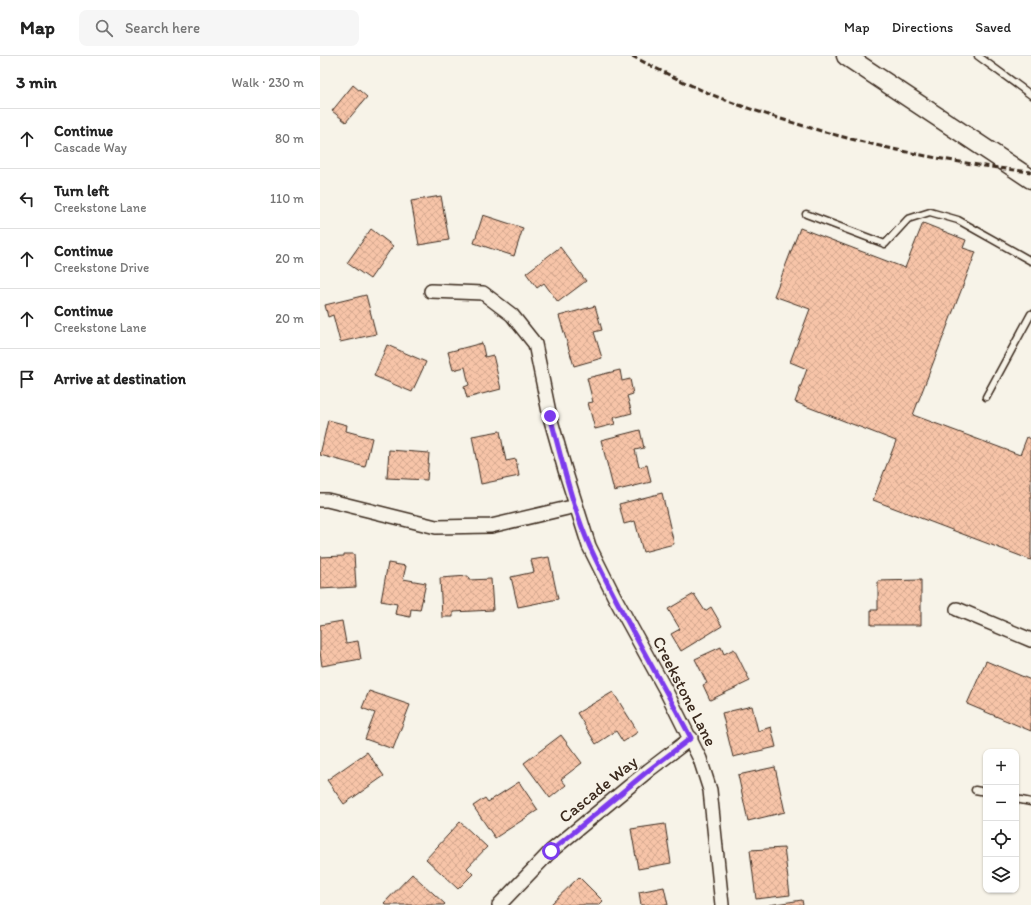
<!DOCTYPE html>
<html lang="en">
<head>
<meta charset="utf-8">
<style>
  body { margin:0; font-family:Itim,sans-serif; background:#f6f6f6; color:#222 }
  .controls { position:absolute; right:12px; bottom:12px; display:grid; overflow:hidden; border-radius:8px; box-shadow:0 1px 3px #0004 }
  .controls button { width:36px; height:36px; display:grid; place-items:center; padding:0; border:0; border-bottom:1px solid #e0e0e0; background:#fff; color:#222; font:20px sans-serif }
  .stop { position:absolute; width:12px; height:12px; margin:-9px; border:3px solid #7c3aed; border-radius:50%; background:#fff }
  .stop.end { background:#7c3aed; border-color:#fff; box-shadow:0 1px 4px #0008 }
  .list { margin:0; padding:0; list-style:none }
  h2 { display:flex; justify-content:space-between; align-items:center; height:52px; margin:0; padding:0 16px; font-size:17px }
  h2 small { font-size:13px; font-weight:400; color:#767676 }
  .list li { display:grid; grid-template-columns:26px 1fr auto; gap:12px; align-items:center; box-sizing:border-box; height:60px; padding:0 16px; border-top:1px solid #e0e0e0 }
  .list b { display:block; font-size:15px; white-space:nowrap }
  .list p { margin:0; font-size:13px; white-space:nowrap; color:#767676 }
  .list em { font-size:13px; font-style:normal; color:#767676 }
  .icon { flex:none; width:22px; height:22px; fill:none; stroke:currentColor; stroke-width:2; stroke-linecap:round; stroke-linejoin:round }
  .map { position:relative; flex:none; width:711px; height:849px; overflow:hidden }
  header { display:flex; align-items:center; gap:24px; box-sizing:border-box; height:56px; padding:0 20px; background:#fff; border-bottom:1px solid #e0e0e0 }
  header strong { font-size:19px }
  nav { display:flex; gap:22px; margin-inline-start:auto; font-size:14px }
  .search { width:280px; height:36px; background:#f6f6f6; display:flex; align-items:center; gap:10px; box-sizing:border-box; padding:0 14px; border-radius:8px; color:#767676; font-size:15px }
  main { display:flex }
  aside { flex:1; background:#fff }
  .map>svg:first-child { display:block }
  .building { fill:url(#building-cross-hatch); stroke:#3b2a1e }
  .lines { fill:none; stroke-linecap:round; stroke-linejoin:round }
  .lane-casing { stroke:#3b2a1e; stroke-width:9 }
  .street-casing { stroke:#3b2a1e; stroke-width:16 }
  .secondary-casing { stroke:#3b2a1e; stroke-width:21 }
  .lane { stroke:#f7f3e8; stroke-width:6 }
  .street { stroke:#f7f3e8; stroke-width:13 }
  .secondary { stroke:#f7f3e8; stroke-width:18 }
  .rail { stroke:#3b2a1e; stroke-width:3; stroke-dasharray:6 3; stroke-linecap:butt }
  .route { stroke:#7c3aed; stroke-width:5 }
  .labels { text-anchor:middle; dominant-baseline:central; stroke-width:3; stroke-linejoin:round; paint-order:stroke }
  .street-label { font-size:17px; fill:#3b2a1e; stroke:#f7f3e8 }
</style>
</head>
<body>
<header>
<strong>Map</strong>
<div class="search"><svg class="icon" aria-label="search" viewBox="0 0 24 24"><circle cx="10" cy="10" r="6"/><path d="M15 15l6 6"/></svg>Search here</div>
<nav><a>Map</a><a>Directions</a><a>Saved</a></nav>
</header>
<main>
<aside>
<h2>3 min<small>Walk · 230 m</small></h2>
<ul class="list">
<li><svg class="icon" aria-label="ahead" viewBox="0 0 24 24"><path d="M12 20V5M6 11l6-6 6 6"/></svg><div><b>Continue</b><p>Cascade Way</p></div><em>80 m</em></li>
<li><svg class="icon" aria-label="left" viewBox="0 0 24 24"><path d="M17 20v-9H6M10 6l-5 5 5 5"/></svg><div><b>Turn left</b><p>Creekstone Lane</p></div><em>110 m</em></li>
<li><svg class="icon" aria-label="ahead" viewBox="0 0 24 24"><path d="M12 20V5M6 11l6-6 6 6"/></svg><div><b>Continue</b><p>Creekstone Drive</p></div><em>20 m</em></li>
<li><svg class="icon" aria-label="ahead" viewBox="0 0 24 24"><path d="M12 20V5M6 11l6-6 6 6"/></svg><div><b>Continue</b><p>Creekstone Lane</p></div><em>20 m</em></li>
<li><svg class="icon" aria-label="arrive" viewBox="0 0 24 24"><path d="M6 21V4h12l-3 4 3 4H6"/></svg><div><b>Arrive at destination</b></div></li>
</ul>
</aside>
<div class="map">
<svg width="711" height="849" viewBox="0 0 711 849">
  <defs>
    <pattern id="building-cross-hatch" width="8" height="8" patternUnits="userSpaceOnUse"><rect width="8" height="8" fill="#f7c4a8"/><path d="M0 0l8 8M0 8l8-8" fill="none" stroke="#d5a990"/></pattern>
  </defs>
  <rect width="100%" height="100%" fill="#f7f3e8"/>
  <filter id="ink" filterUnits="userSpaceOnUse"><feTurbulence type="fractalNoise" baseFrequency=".025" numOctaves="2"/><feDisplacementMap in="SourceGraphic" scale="8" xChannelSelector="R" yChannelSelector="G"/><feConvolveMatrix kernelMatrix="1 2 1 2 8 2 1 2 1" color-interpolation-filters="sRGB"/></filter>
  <g filter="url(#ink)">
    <path class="building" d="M33,29L47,41L26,66L12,55Z
      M121,140L129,184L99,189L91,145Z
      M163,159L203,172L194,200L154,187Z
      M603,167L646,184L643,192L656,196L593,359L700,399L707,381L711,383V504L553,444L576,385L475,346L487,313L470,306L490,253L454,240L480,172L585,212Z
      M51,173L73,190L50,223L27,207Z
      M240,191L266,225L238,246L224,227L217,232L206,217Z
      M46,239L56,278L20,286L13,259L8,261L5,249Z
      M275,250L282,274L274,276L282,302L254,310L239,260Z
      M162,287L165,301L173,299L181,333L147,342L144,331L149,329L145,311L133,314L128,296Z
      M67,289L106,306L92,336L54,320Z
      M300,314L302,325L310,323L313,338L307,340L312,357L293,362L295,368L275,373L268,347L273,346L267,322Z
      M8,364L27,369L26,375L52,382L45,411L0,399Z
      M320,374L324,392L315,394L319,411L327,409L331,426L294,435L281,384Z
      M180,375L186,405L196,403L199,420L161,428L152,380Z
      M69,394L109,397L107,424L67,422Z
      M342,437L354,488L323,496L315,465L304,468L299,448Z
      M24,498H34L36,531L0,533V501L24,500Z
      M229,501L238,543L198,551L191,521L214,516L211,504Z
      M68,507L86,510L83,523L106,527L100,554L91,553L90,561L75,558L77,548L61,545Z
      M148,520L149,524L171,523L173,554L133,556V561H122L120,522Z
      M601,524V569H551V554H558V525Z
      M374,538L385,555L391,551L402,570L361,595L351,578L360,573L348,553Z
      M22,565L26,587L38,585L41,603L2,610L0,596V569Z
      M401,591L404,598L414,593L430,625L390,644L383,629L387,627L375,603Z
      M666,605L711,624V675L647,648Z
      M49,635L90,649L73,693L45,683L55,657L42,652Z
      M293,636L318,676L303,686L296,675L276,688L257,657Z
      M432,650L438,675L451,671L456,691L413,701L402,657Z
      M241,679L262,707L241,723L246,729L230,742L204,707Z
      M47,696L64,720L24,748L7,724Z
      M455,711L465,756L428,765L418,719Z
      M199,726L218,754L175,782L153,750L165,742L168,746Z
      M140,766L167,791L147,812L153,818L138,833L106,803Z
      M345,768L351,807L318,813L311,773Z
      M464,792L470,839L436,843L430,794Z
      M92,818L125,848L124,849H66L64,847Z
      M259,821L283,845L279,849H230Z
      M344,831L348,849H321L319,836Z
      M482,844L483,849H449Z"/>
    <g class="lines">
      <g class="lane-casing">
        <path id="lane" d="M658,0L711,39
          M486,158L565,188L588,163L610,156L638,164L711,205
          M666,341L711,258
          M655,734L666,736
          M696,743L711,746"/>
      </g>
      <g class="street-casing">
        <path id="street" d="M111,235L163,237L192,259L215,288L230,361L245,414L269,490L294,540L345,633L380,703L390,734L402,849
          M0,444H7L116,471L171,470L256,450
          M637,553L711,584
          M179,849L231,795L329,714L371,682"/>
      </g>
      <g class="secondary-casing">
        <path id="secondary" d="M526,0L711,123"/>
      </g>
      <use href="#lane" class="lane"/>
      <use href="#street" class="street"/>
      <use href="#secondary" class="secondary"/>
      <path class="rail" d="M312,0C347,18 382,36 419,49C513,82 612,105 711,116"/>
    </g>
  </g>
  <g class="lines" filter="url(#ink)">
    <path class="route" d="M230,360C242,404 252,450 270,491C300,557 338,619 371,682L329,714L231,795"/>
  </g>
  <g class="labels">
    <g class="street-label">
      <text transform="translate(365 635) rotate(63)">Creekstone Lane</text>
      <text transform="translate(278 733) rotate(-39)">Cascade Way</text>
    </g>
  </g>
</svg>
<div class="controls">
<button>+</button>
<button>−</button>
<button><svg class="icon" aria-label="locate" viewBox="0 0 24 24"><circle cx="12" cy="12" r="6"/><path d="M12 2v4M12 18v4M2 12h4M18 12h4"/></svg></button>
<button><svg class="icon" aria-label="layers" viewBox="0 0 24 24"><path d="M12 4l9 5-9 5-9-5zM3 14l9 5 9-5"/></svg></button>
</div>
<div class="stop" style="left:231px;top:795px"></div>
<div class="stop end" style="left:230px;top:360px"></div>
</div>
</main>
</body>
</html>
